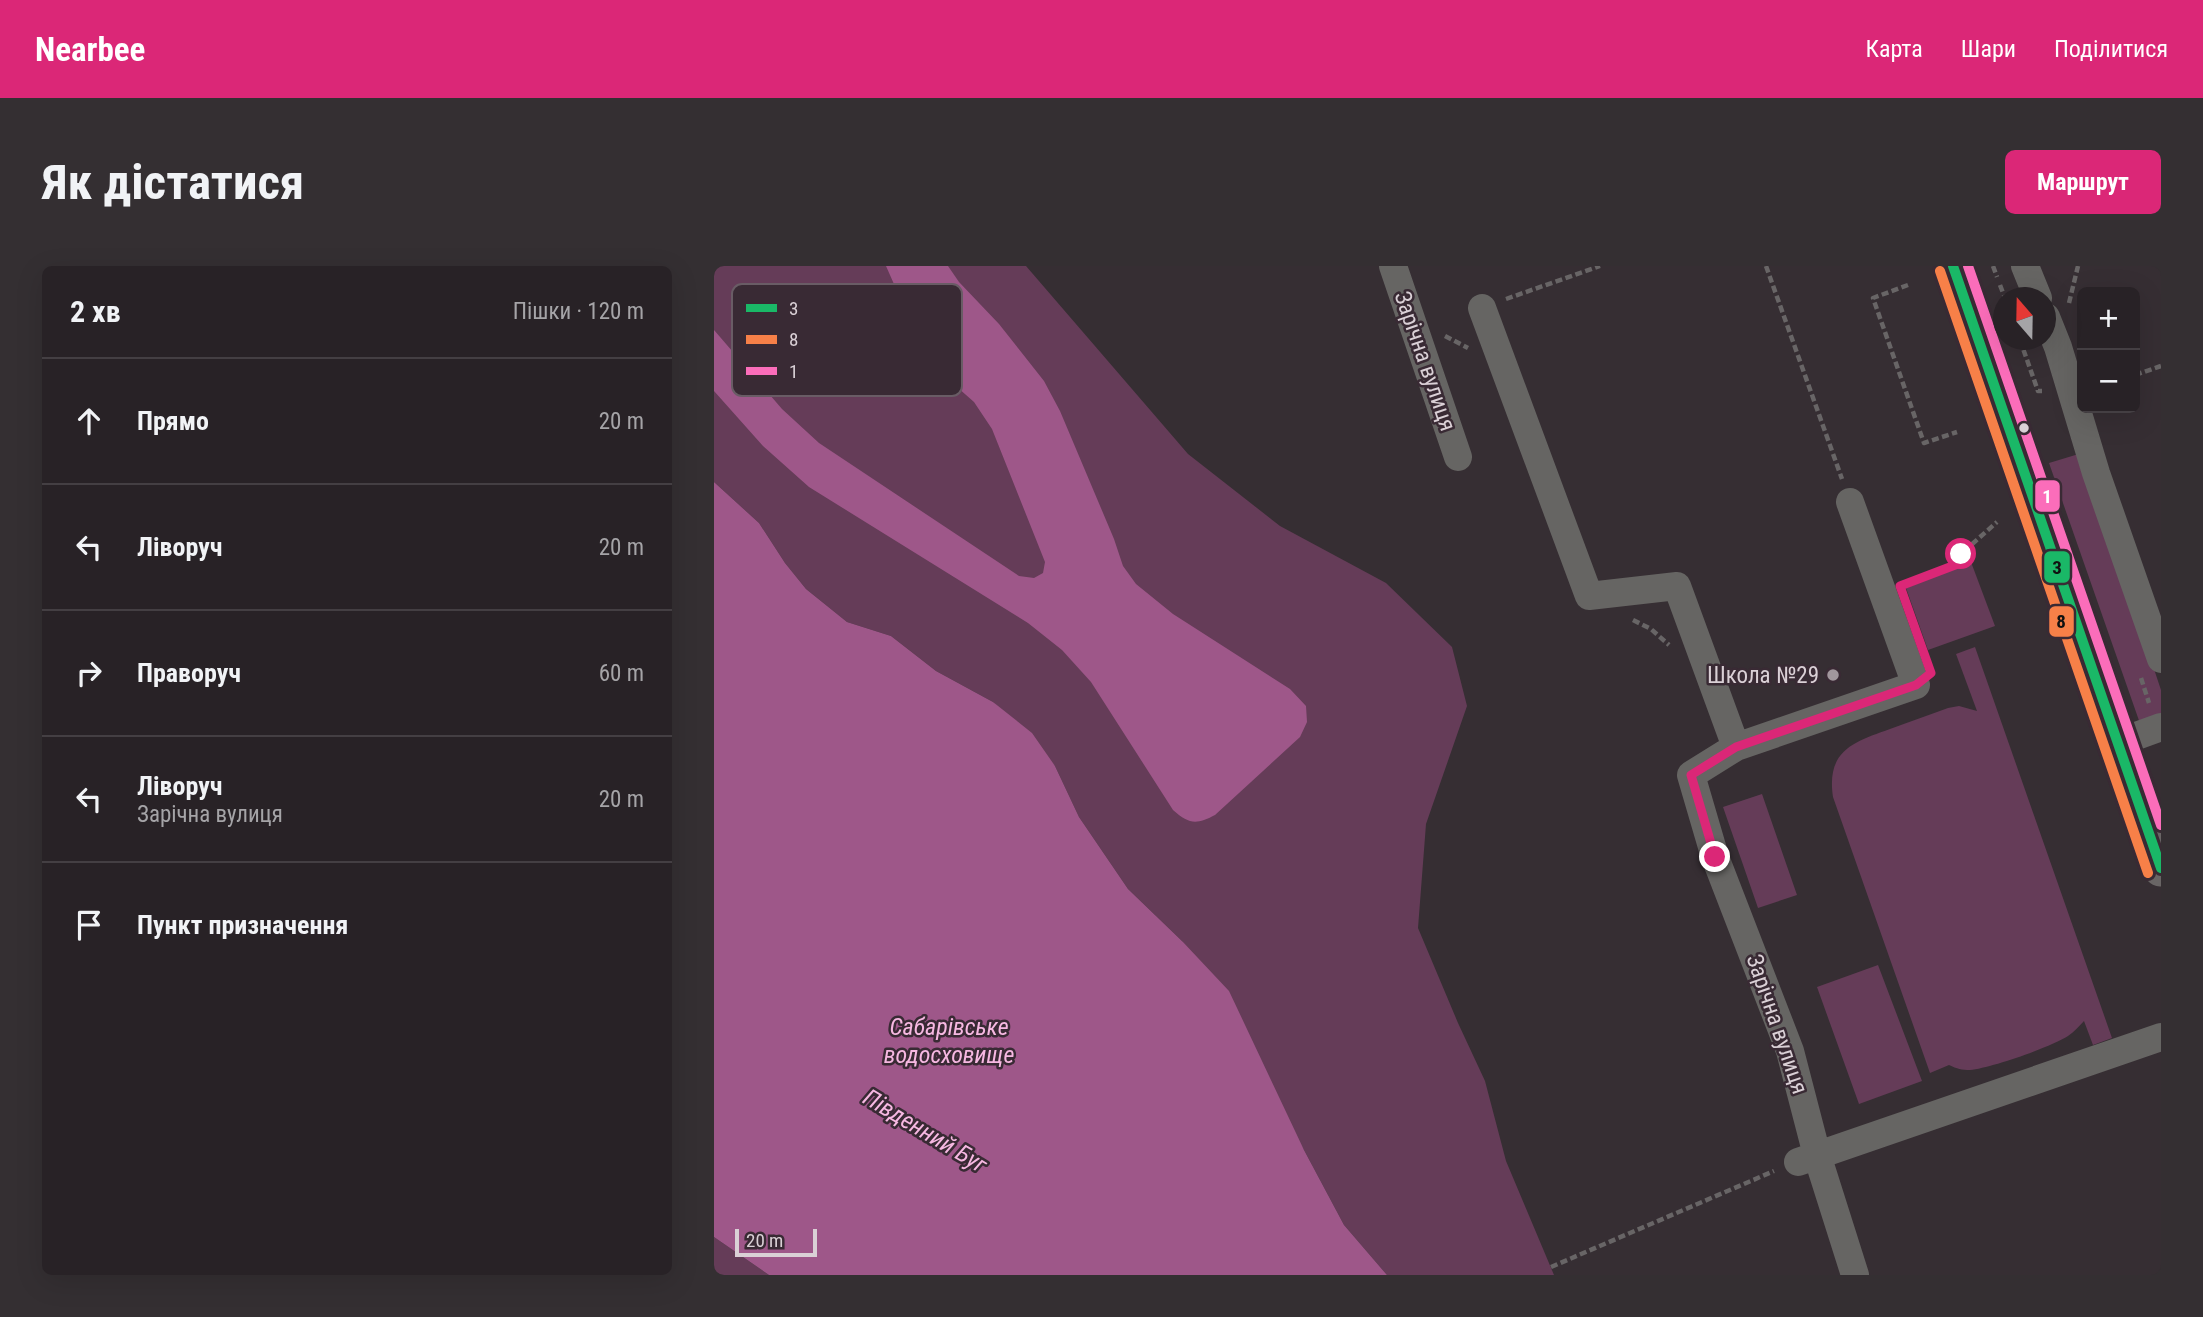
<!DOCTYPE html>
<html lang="uk">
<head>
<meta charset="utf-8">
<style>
  body { margin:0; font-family:"Roboto Condensed",sans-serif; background:#342f32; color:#f1f3f6 }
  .controls { position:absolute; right:21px; top:21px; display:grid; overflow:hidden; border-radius:10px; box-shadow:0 7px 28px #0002 }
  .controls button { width:63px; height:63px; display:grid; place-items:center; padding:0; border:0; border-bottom:2px solid #443f43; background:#282226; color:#f1f3f6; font:35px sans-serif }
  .compass { position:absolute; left:1279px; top:21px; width:63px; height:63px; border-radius:50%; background:#282226; box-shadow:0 7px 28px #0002; rotate:340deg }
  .scale { position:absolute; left:21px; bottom:18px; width:82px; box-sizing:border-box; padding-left:7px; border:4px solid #dad0d6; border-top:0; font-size:19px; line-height:24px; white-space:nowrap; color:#dad0d6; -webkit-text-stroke:5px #392a34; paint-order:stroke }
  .stop { position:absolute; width:21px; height:21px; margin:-16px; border:5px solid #db2777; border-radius:50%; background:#fff }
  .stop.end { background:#db2777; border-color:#fff; box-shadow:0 2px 7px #0008 }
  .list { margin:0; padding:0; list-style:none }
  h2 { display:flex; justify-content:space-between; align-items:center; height:91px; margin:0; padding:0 28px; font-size:30px }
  h2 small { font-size:23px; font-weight:400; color:#a5a4a7 }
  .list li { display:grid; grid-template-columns:46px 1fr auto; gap:21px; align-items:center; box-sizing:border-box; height:126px; padding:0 28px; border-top:2px solid #443f43 }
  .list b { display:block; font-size:26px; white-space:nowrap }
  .list p { margin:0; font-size:23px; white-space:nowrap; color:#a5a4a7 }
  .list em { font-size:23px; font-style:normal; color:#a5a4a7 }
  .icon { flex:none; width:38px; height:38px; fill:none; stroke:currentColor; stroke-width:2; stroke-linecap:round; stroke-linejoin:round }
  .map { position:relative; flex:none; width:1447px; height:1009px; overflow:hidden; border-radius:10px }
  header { display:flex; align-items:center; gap:42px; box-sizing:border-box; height:98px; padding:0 35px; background:#db2777; color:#fff }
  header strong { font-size:33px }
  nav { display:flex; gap:38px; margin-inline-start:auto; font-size:24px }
  .intro { display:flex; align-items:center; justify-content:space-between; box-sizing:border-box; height:168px; padding:0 42px }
  h1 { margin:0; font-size:49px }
  .button { padding:18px 32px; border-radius:10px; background:#db2777; color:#fff; font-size:24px; font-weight:700 }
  main { display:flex; gap:42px; padding:0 42px }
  aside { flex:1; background:#282226; border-radius:10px; box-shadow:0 7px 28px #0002 }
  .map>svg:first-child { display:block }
  .green { fill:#653c58 }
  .water { fill:#9e5789 }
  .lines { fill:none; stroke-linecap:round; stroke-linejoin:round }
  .path { stroke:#686566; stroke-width:4.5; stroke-dasharray:7 3.5; stroke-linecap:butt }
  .minor { stroke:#666563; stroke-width:28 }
  .major { stroke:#696565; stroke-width:37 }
  .bus-1-casing { stroke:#392a34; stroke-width:16 }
  .bus-2-casing { stroke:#392a34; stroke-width:16 }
  .bus-3-casing { stroke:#392a34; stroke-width:16 }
  .bus-1 { stroke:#1ab867; stroke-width:10 }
  .bus-2 { stroke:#f78048; stroke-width:10 }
  .bus-3 { stroke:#fb6dba; stroke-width:10 }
  .route { stroke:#db2777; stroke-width:9 }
  .bus-dot { fill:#dad0d6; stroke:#392a34; stroke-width:2.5 }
  .poi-dot { fill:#a1979d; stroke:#392a34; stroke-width:2.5 }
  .labels { text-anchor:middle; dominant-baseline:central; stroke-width:5; stroke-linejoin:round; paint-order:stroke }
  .street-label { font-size:23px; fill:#dad0d6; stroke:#392a34 }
  .poi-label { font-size:23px; fill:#dad0d6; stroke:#392a34; text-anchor:end }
  .water-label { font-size:24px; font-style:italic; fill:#f7b8e2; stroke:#392a34 }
  .key { fill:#392a34; stroke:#695c65; stroke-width:2 }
  .key-label { font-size:19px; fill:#dad0d6 }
  .line-badge { stroke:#392a34; stroke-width:2.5 }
  .badge-label { font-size:19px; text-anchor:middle; font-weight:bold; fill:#fff }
  .pale-badge-label { font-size:19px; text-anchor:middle; font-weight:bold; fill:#111 }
</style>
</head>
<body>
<header>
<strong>Nearbee</strong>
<nav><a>Карта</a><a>Шари</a><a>Поділитися</a></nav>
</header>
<div class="intro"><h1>Як дістатися</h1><a class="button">Маршрут</a></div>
<main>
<aside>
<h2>2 хв<small>Пішки · 120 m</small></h2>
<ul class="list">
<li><svg class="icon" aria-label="ahead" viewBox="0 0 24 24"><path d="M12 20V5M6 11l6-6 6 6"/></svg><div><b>Прямо</b></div><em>20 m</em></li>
<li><svg class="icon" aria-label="left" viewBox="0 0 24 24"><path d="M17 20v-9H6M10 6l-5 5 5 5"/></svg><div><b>Ліворуч</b></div><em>20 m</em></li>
<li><svg class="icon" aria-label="right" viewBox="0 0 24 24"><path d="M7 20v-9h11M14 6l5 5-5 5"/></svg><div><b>Праворуч</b></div><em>60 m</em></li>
<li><svg class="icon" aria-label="left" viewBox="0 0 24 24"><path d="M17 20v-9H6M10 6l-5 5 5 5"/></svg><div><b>Ліворуч</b><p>Зарічна вулиця</p></div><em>20 m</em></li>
<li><svg class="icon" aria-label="arrive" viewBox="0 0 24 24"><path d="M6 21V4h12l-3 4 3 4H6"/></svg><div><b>Пункт призначення</b></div></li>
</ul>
</aside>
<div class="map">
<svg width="1447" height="1009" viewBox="0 0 1447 1009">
  <rect width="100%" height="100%" fill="#362e33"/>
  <path class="green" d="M0,0H312L474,188L566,260L672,317L738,381L753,440L712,558L704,662L744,757L771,815L792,895L840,1009H673L630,959L590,884L468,675L414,623L365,551L341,500L279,436L222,405L177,370L133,356L92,323L71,297L45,257L0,216Z
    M1368,187L1447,424V454L1429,466L1335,197Z
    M1257,296L1281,360L1214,384L1192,322Z
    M1261,381L1398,772L1379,779L1370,755C1365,760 1360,766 1354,770C1337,781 1277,802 1256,804C1248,804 1243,803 1235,799L1216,807L1119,531C1112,484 1140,476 1176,463C1195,456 1215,449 1234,442L1245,440L1263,445L1242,388Z
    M1048,528L1083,629L1044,642L1009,541Z
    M1164,699L1208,815L1145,838L1103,721Z
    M0,971L55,1009H0Z"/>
  <path class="water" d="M172,0H234L245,16L285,58L330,115L346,145L400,273L409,300L422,318L459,348L576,423L592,440L593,456L586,471L501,549C482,559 475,558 459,544L377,416L348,384L314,357L95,221L49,180L0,125V64L68,143L105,177L305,310L320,312L329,307L331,296L278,163L260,136L243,121L224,109L213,93Z
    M0,216L45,257L71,297L92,323L133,356L177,370L222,405L279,436L318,467L341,500L365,551L414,623L468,675L515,725L590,884L630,959L673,1009H55L0,971Z"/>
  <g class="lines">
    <path class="path" d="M1052,0L1128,213
      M1279,0L1283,11
      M1194,19L1159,32L1210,177L1243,166
      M1286,19L1291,32
      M792,33L886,0
      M1355,37L1364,0
      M731,70L754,82
      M1306,74L1324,125H1328
      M1421,109L1447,100
      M1192,318L1249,296L1247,288L1283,256
      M919,354L937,363L955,379
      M1427,412L1435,437
      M837,1001L1060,905"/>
    <path class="minor" d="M679,0L744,191
      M1311,0L1324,32
      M768,42L875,330L963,320L1022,481
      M1332,51L1344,81L1382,207L1447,393
      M1136,236L1202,419L1022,481L977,509L1001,591L1076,785L1103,889L1141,1009
      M1403,477L1447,461
      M1084,896L1447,771"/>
    <path class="major" d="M1239,0L1447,602"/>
    <g class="bus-1-casing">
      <path id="bus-1" d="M1239,0L1447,602"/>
    </g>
    <g class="bus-2-casing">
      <path id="bus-2" d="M1226,5L1434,607"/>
    </g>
    <g class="bus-3-casing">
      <path id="bus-3" d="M1254,0L1447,559"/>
    </g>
    <use href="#bus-1" class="bus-1"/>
    <use href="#bus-2" class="bus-2"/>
    <use href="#bus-3" class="bus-3"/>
  </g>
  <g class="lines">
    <path class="route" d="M1001,591L977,509L1022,481L1202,419L1217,407L1186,320L1249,296L1247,288"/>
  </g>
  <circle class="bus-dot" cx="1310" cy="162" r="6"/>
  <circle class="poi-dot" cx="1119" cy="409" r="7"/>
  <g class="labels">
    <g class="street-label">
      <text transform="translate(711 95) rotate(71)">Зарічна вулиця</text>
      <text transform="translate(1063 758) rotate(71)">Зарічна вулиця</text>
    </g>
    <g class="poi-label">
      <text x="1105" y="409">Школа №29</text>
    </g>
    <g class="water-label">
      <text x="235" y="761">Сабарівське<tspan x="235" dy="28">водосховище</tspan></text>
      <text transform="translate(211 865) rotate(31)">Південний Буг</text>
    </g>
  </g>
  <rect x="18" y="18" width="230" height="112" rx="10" class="key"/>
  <rect x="32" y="38" width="31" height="8" fill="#1ab867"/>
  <rect x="32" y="69" width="31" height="9" fill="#f78048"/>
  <rect x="32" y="101" width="31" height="8" fill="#fb6dba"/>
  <g class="key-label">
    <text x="75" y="49">3</text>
    <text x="75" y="80">8</text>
    <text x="75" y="112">1</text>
  </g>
  <g class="line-badge">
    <rect x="1320" y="213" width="27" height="34" rx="7" fill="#fb6dba"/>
    <rect x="1329" y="284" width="28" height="34" rx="7" fill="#1ab867"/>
    <rect x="1334" y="339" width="27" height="33" rx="7" fill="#f78048"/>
  </g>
  <g class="badge-label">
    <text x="1333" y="237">1</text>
  </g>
  <g class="pale-badge-label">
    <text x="1343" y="308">3</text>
    <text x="1347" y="362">8</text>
  </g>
</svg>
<div class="controls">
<button>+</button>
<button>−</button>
</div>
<svg class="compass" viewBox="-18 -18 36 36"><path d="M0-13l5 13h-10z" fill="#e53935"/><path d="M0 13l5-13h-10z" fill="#a5a4a7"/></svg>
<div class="scale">20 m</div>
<div class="stop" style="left:1247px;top:288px"></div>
<div class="stop end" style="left:1001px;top:591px"></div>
</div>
</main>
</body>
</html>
